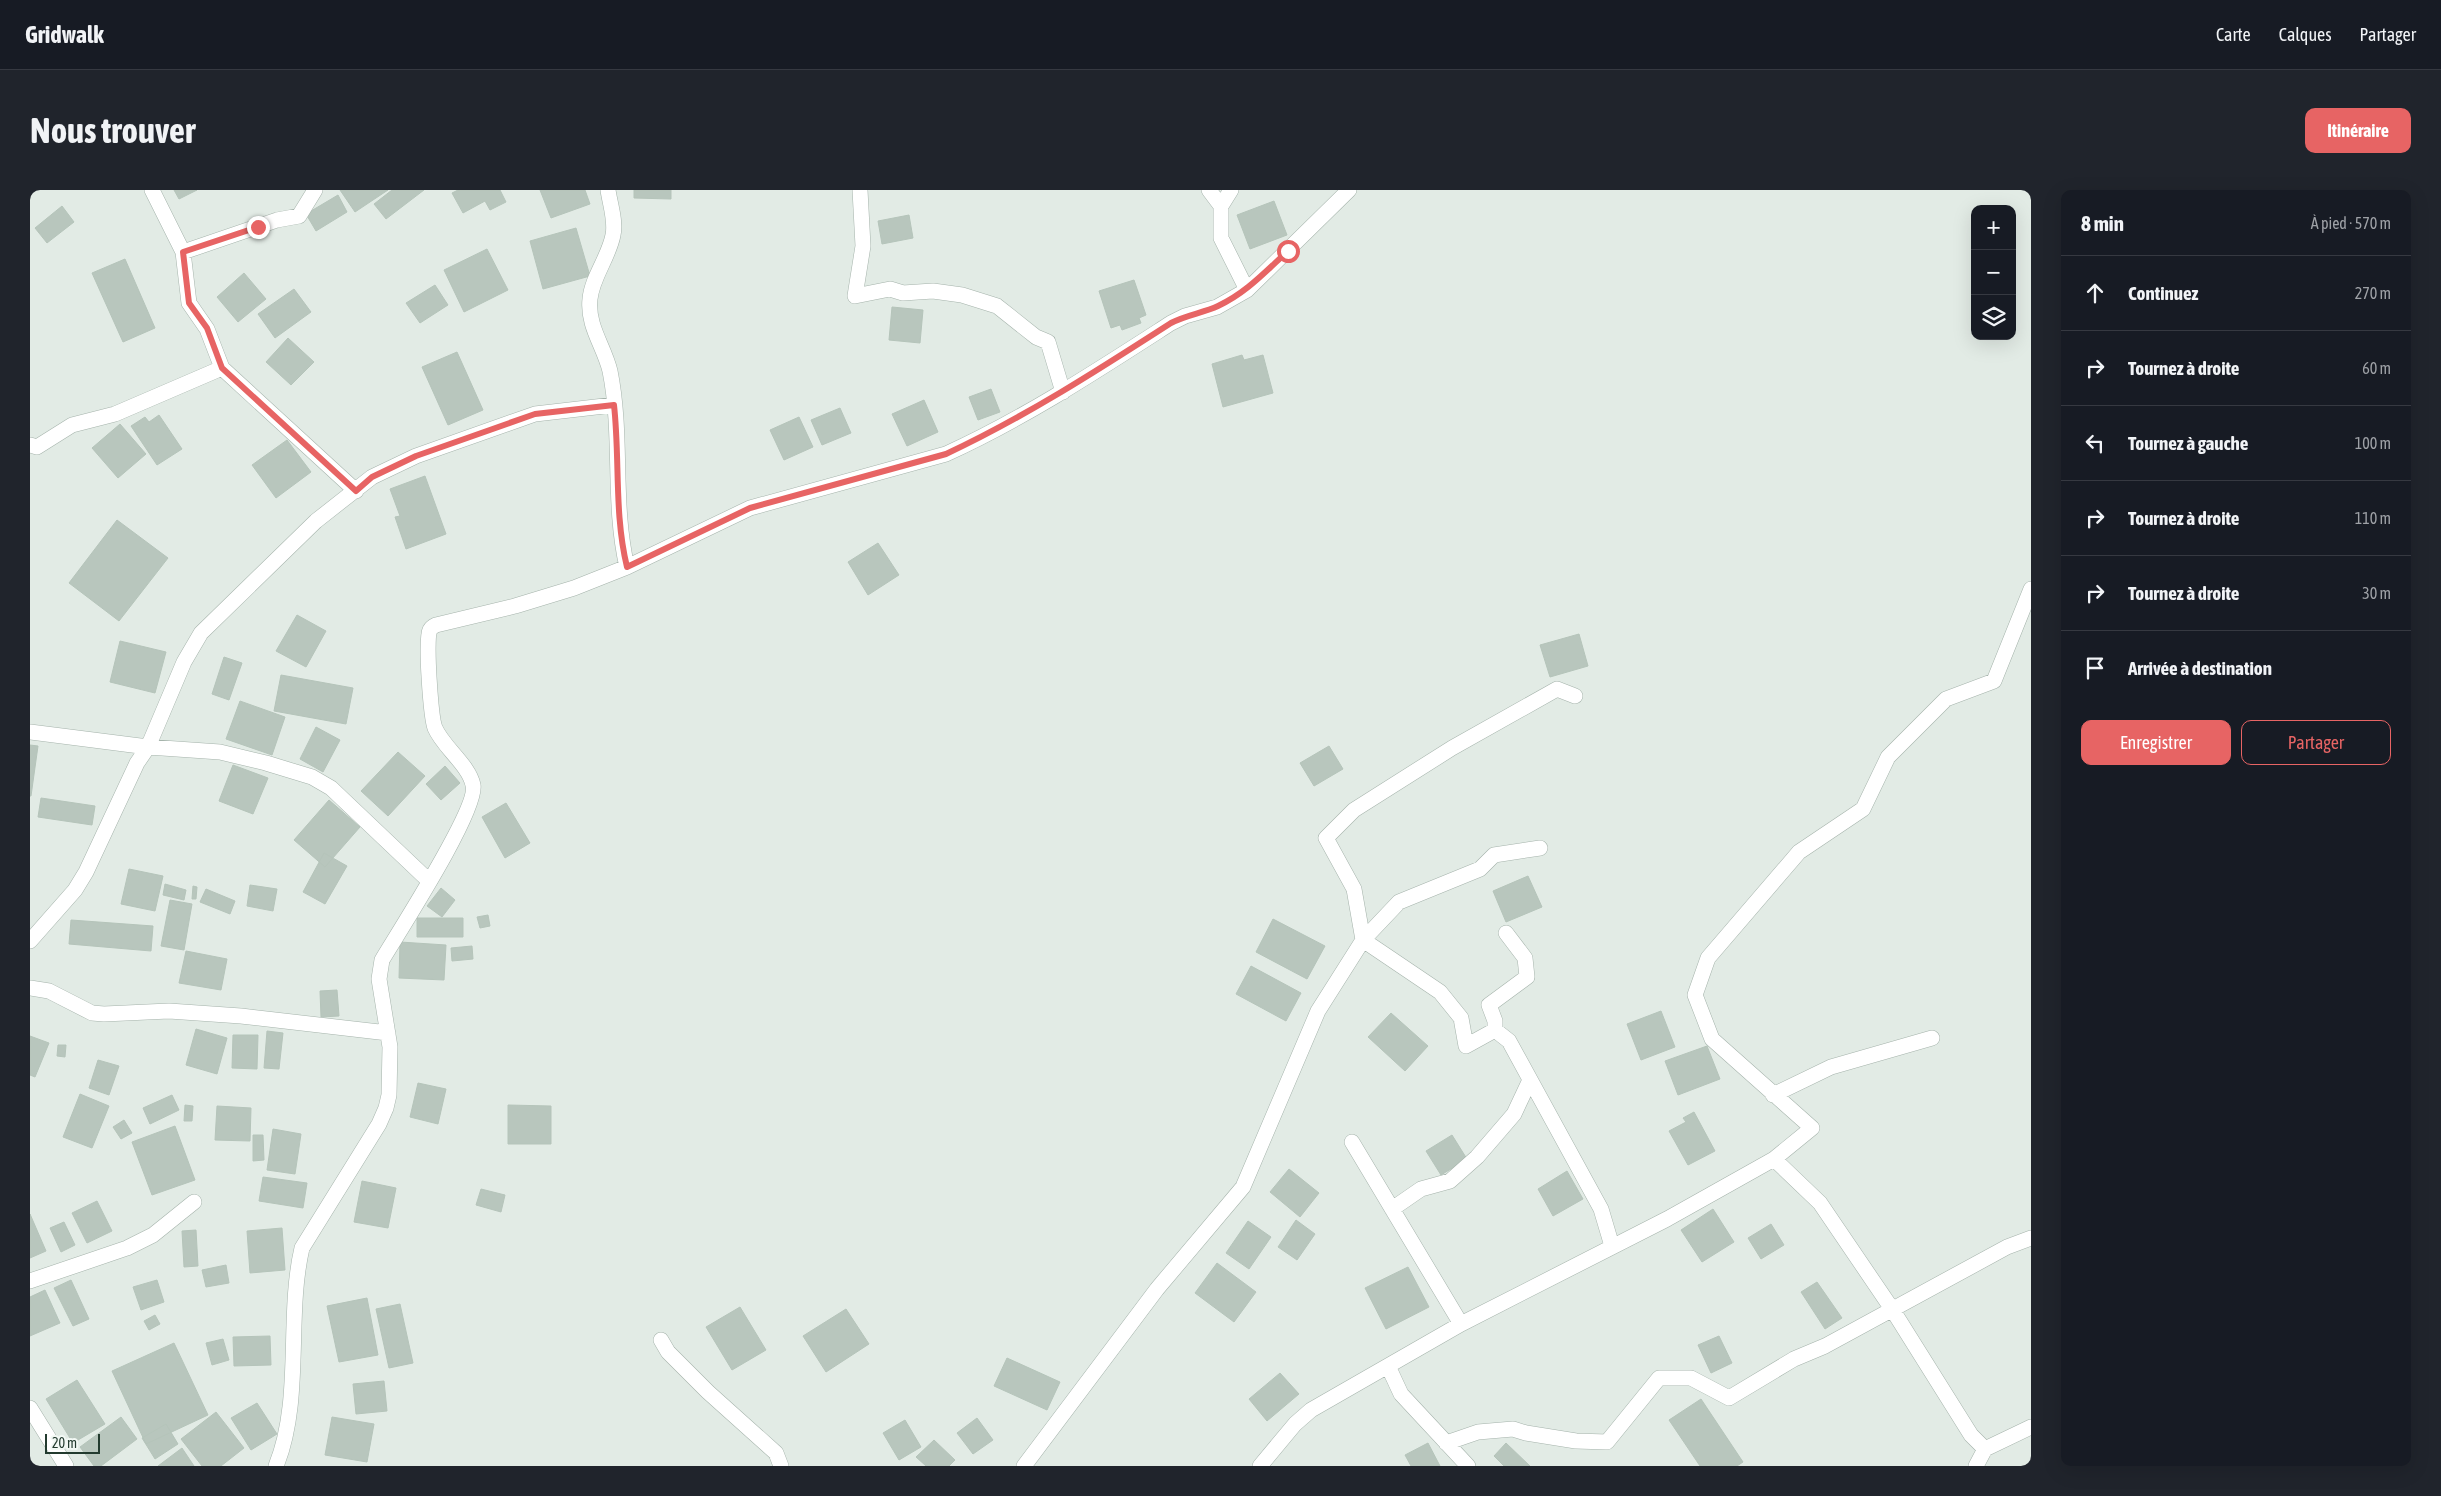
<!DOCTYPE html>
<html lang="fr">
<head>
<meta charset="utf-8">
<style>
  body { margin:0; font-family:"Asap Condensed",sans-serif; background:#20242c; color:#f1f3f6 }
  .controls { position:absolute; right:15px; top:15px; display:grid; overflow:hidden; border-radius:10px; box-shadow:0 5px 20px #0002 }
  .controls button { width:45px; height:45px; display:grid; place-items:center; padding:0; border:0; border-bottom:1px solid #363941; background:#171b24; color:#f1f3f6; font:25px sans-serif }
  .scale { position:absolute; left:15px; bottom:12px; width:55px; box-sizing:border-box; padding-left:5px; border:2px solid #233b2f; border-top:0; font-size:14px; line-height:18px; white-space:nowrap; color:#233b2f; -webkit-text-stroke:4px #f2f8f4; paint-order:stroke }
  .stop { position:absolute; width:15px; height:15px; margin:-11px; border:4px solid #e76464; border-radius:50%; background:#fff }
  .stop.end { background:#e76464; border-color:#fff; box-shadow:0 1px 5px #0008 }
  .list { margin:0; padding:0; list-style:none }
  h2 { display:flex; justify-content:space-between; align-items:center; height:65px; margin:0; padding:0 20px; font-size:21px }
  h2 small { font-size:16px; font-weight:400; color:#9ea1a6 }
  .list li { display:grid; grid-template-columns:32px 1fr auto; gap:15px; align-items:center; box-sizing:border-box; height:75px; padding:0 20px; border-top:1px solid #363941 }
  .list b { display:block; font-size:19px; white-space:nowrap }
  .list em { font-size:16px; font-style:normal; color:#9ea1a6 }
  .actions { display:flex; gap:10px; padding:15px 20px }
  .actions a { flex:1; padding:11px 0; border:1px solid #e76464; border-radius:10px; text-align:center; font-size:18px; color:#e76464 }
  .actions .main { background:#e76464; color:#fff }
  .icon { flex:none; width:28px; height:28px; fill:none; stroke:currentColor; stroke-width:2; stroke-linecap:round; stroke-linejoin:round }
  .map { position:relative; flex:none; width:2001px; height:1276px; overflow:hidden; border-radius:10px }
  header { display:flex; align-items:center; gap:30px; box-sizing:border-box; height:70px; padding:0 25px; background:#171b24; border-bottom:1px solid #363941 }
  header strong { font-size:24px }
  nav { display:flex; gap:28px; margin-inline-start:auto; font-size:18px }
  .intro { display:flex; align-items:center; justify-content:space-between; box-sizing:border-box; height:120px; padding:0 30px }
  h1 { margin:0; font-size:35px }
  .button { padding:12px 22px; border-radius:10px; background:#e76464; color:#fff; font-size:18px; font-weight:700 }
  main { display:flex; gap:30px; padding:0 30px }
  aside { flex:1; background:#171b24; border-radius:10px; box-shadow:0 5px 20px #0002 }
  .map>svg:first-child { display:block }
  .building { fill:#b8c6bd; stroke:#b5c4ba }
  .lines { fill:none; stroke-linecap:round; stroke-linejoin:round }
  .minor-casing { stroke:#a5b3ab; stroke-width:16 }
  .minor { stroke:#fff; stroke-width:15 }
  .route { stroke:#e76464; stroke-width:6 }
</style>
</head>
<body>
<header>
<strong>Gridwalk</strong>
<nav><a>Carte</a><a>Calques</a><a>Partager</a></nav>
</header>
<div class="intro"><h1>Nous trouver</h1><a class="button">Itinéraire</a></div>
<main>
<div class="map">
<svg width="2001" height="1276" viewBox="0 0 2001 1276">
  <rect width="100%" height="100%" fill="#e2ebe5"/>
  <path class="building" d="M144,0H167L149,9Z
    M310,0H358L325,22Z
    M362,0H394L356,29L344,14Z
    M428,0H470L476,12L460,20L455,11L433,23L422,3Z
    M510,0H555L560,14L521,28Z
    M604,0H641V9L604,8Z
    M308,5L317,22L286,41L276,24Z
    M1244,11L1257,45L1220,59L1207,25Z
    M32,16L44,32L17,53L5,38Z
    M879,25L883,48L852,54L848,31Z
    M546,38L560,86L513,99L500,51Z
    M457,59L478,100L434,122L414,80Z
    M95,69L125,138L93,152L62,83Z
    M214,83L236,109L208,132L187,107Z
    M1104,90L1116,125L1109,128L1111,133L1092,140L1090,135L1081,138L1069,101Z
    M405,95L418,115L390,133L376,113Z
    M264,99L281,122L245,148L228,124Z
    M862,117L893,120L890,153L859,150Z
    M258,148L284,172L261,195L236,172Z
    M427,162L453,220L418,235L392,177Z
    M1212,165L1214,170L1233,165L1243,203L1193,217L1182,174Z
    M961,199L970,222L948,230L939,207Z
    M894,210L908,242L877,256L862,224Z
    M810,218L821,243L792,255L781,230Z
    M129,225L152,259L127,275L101,236L115,227L119,232Z
    M769,227L783,257L754,270L740,240Z
    M90,234L116,264L88,288L62,258Z
    M257,250L281,282L246,308L222,275Z
    M395,286L416,344L376,359L365,327L370,326L360,299Z
    M87,330L138,368L89,431L39,393Z
    M848,353L869,385L838,405L818,372Z
    M267,425L296,441L276,477L246,461Z
    M1549,444L1558,476L1520,487L1510,455Z
    M90,451L136,462L125,503L80,492Z
    M194,467L212,473L199,510L182,504Z
    M251,485L323,498L316,534L244,521Z
    M210,511L255,527L242,565L196,549Z
    M286,537L310,550L293,582L270,569Z
    M0,555L8,556L1,606H0Z
    M1299,556L1313,579L1284,596L1270,573Z
    M368,562L395,586L358,626L331,601Z
    M203,575L238,588L223,624L189,611Z
    M415,576L430,593L411,610L396,594Z
    M11,608L65,616L62,635L8,627Z
    M299,610L330,637L295,677L264,650Z
    M476,613L500,653L475,668L452,627Z
    M294,663L317,676L295,714L273,702Z
    M99,679L133,686L125,721L91,714Z
    M1498,686L1512,717L1476,732L1463,701Z
    M135,694L156,700L154,710L133,705Z
    M220,695L247,699L243,721L217,716Z
    M163,696L167,697L166,709H162Z
    M411,698L425,710L412,727L397,716Z
    M176,699L205,711L200,724L170,712Z
    M140,710L162,714L154,760L131,756Z
    M458,725L460,736L450,738L447,727Z
    M387,728H433V747H387Z
    M1243,729L1295,756L1277,789L1226,762Z
    M41,730L123,736L121,761L39,754Z
    M370,752L416,755L414,790L369,788Z
    M442,756L443,769L422,771L421,758Z
    M156,761L197,769L191,800L149,793Z
    M1221,776L1271,803L1256,831L1206,804Z
    M307,800L309,826L291,827L290,801Z
    M1631,821L1645,857L1611,870L1597,834Z
    M1361,823L1398,856L1375,881L1338,847Z
    M166,839L197,848L187,884L156,875Z
    M237,841L253,843L249,879L234,878Z
    M203,845H228L227,879L202,878Z
    M0,846L19,853L5,887L0,885Z
    M28,855H36L35,867L27,866Z
    M1677,856L1690,889L1648,905L1635,871Z
    M68,870L89,876L79,905L59,898Z
    M388,893L416,899L408,934L380,927Z
    M50,904L79,916L62,958L33,947Z
    M142,905L149,920L120,934L113,918Z
    M155,915L163,916L162,931H154Z
    M478,915L521,916V954H478Z
    M187,916L221,918L220,951L185,950Z
    M1664,922L1685,961L1658,975L1639,941L1656,932L1653,928Z
    M94,930L102,943L91,949L83,937Z
    M145,936L165,990L122,1005L102,952Z
    M243,939L271,944L265,984L237,980Z
    M223,945H233L234,970L223,971Z
    M1422,945L1437,969L1411,985L1396,961Z
    M1259,979L1289,1003L1270,1027L1240,1002Z
    M1537,981L1553,1009L1523,1026L1508,999Z
    M233,987L277,993L273,1018L229,1011Z
    M332,991L366,998L358,1038L324,1032Z
    M451,999L475,1005L471,1022L446,1015Z
    M67,1011L82,1041L57,1053L42,1023Z
    M1683,1019L1704,1052L1672,1072L1651,1040Z
    M0,1024L16,1061L0,1068Z
    M1266,1030L1285,1044L1267,1070L1248,1057Z
    M1218,1031L1241,1047L1219,1079L1196,1063Z
    M34,1032L45,1055L31,1062L20,1038Z
    M1741,1034L1754,1055L1731,1069L1718,1048Z
    M252,1038L255,1080L220,1083L217,1041Z
    M166,1040L168,1076L154,1077L152,1041Z
    M1187,1073L1226,1102L1204,1132L1165,1103Z
    M196,1075L199,1093L176,1097L172,1080Z
    M1378,1077L1399,1117L1356,1139L1335,1098Z
    M41,1090L59,1129L43,1136L24,1098Z
    M127,1090L134,1112L111,1120L103,1097Z
    M1787,1092L1812,1128L1795,1139L1771,1102Z
    M15,1100L30,1133L0,1146V1107Z
    M337,1108L348,1165L309,1172L297,1116Z
    M370,1114L383,1173L359,1178L346,1119Z
    M710,1117L736,1160L702,1180L676,1137Z
    M816,1119L839,1154L796,1182L773,1146Z
    M125,1125L130,1134L119,1140L114,1131Z
    M240,1146L241,1175L204,1176L203,1147Z
    M1689,1146L1702,1173L1681,1183L1668,1155Z
    M193,1149L199,1170L182,1175L176,1153Z
    M144,1153L178,1225L116,1254L82,1181Z
    M977,1168L1030,1192L1017,1220L964,1196Z
    M1250,1183L1269,1204L1237,1231L1219,1209Z
    M47,1190L75,1234L43,1253L16,1209Z
    M354,1191L357,1221L326,1224L323,1194Z
    M1671,1209L1713,1272L1707,1276H1670L1639,1230Z
    M227,1213L247,1244L221,1260L201,1228Z
    M186,1222L214,1258L191,1276H172L151,1249Z
    M91,1227L107,1249L71,1276H64L50,1257Z
    M302,1227L344,1234L337,1272L295,1265Z
    M947,1228L963,1250L943,1264L927,1243Z
    M875,1230L891,1257L869,1270L853,1243Z
    M136,1234L148,1254L125,1269L112,1248Z
    M904,1250L925,1270L919,1276H896L886,1267Z
    M1398,1253L1410,1276H1381L1375,1265Z
    M1476,1253L1500,1276H1474L1464,1266Z
    M152,1258L164,1276H128Z"/>
  <g class="lines">
    <g class="minor-casing">
      <path id="minor" d="M122,0L153,62L159,113L177,139L192,178L326,301
        M578,0C580,14 586,31 583,45C579,67 562,87 560,109C557,136 574,156 580,181C593,246 582,313 597,377
        M830,0L833,56L825,106L860,99L873,103L903,101L932,105L967,116L1006,147L1018,152L1033,202
        M1179,0L1191,16
        M1201,0L1191,16V48L1217,100
        M153,62L247,30L269,26L285,0
        M0,255L7,257L42,235L85,224L192,178
        M0,542L118,557L190,562L236,573L282,587L301,598L399,691
        M1510,658L1464,665L1450,679L1369,712L1333,750L1410,802L1431,828L1436,856L1465,840L1479,851L1571,1019L1582,1056
        M0,751L45,700L56,682L107,573L118,557L154,472L171,443L286,331L342,287L386,266L505,224L583,215
        M0,798L19,801L62,823L74,824L139,821L211,826L358,843
        M1465,840V831L1459,815L1497,787L1495,768L1476,743
        M1743,905L1801,877L1902,848
        M1322,952L1431,1134
        M1744,969L1790,1013L1862,1119L1941,1245L1955,1259L2001,1237
        M1362,1019L1391,999L1420,991L1447,967L1484,924L1500,890
        M0,1091L97,1058L123,1045L164,1012
        M631,1150L638,1162L678,1202L746,1263L751,1276
        M1358,1176L1371,1204L1438,1276
        M0,1218L36,1276
        M1416,1253L1448,1242L1483,1239L1496,1243L1546,1251L1577,1252L1629,1188H1661L1699,1208L1764,1169L1795,1156L1977,1057L2001,1048
        M246,1276C273,1210 256,1126 272,1058L349,934L356,918L359,905L360,857L349,789L352,770C368,743 449,618 443,595C439,575 413,557 405,538C401,528 395,449 400,440C401,438 404,436 406,435L485,416L544,398L597,377L720,318L916,264C995,228 1068,180 1141,133L1155,126L1187,117L1217,100L1319,0
        M994,1276L1127,1099L1213,997L1288,821L1333,750L1324,699L1296,648L1324,620L1422,558L1527,499L1545,506
        M1230,1276L1265,1234L1281,1220L1431,1134L1637,1029L1744,969L1782,938L1682,849L1665,805L1678,768L1769,662L1833,619L1858,567L1916,509L1964,491L2001,399
        M1946,1276L1955,1259"/>
    </g>
    <use href="#minor" class="minor"/>
  </g>
  <g class="lines">
    <path class="route" d="M228,37L153,62L159,113L177,138L192,178L326,301L342,287L386,266L505,224L584,215C590,269 584,324 597,377L720,318L916,264C995,227 1068,180 1141,133C1156,125 1173,123 1188,116C1216,103 1235,82 1258,61"/>
  </g>
</svg>
<div class="controls">
<button>+</button>
<button>−</button>
<button><svg class="icon" aria-label="layers" viewBox="0 0 24 24"><path d="M12 4l9 5-9 5-9-5zM3 14l9 5 9-5"/></svg></button>
</div>
<div class="scale">20 m</div>
<div class="stop" style="left:1258px;top:61px"></div>
<div class="stop end" style="left:228px;top:37px"></div>
</div>
<aside>
<h2>8 min<small>À pied · 570 m</small></h2>
<ul class="list">
<li><svg class="icon" aria-label="ahead" viewBox="0 0 24 24"><path d="M12 20V5M6 11l6-6 6 6"/></svg><div><b>Continuez</b></div><em>270 m</em></li>
<li><svg class="icon" aria-label="right" viewBox="0 0 24 24"><path d="M7 20v-9h11M14 6l5 5-5 5"/></svg><div><b>Tournez à droite</b></div><em>60 m</em></li>
<li><svg class="icon" aria-label="left" viewBox="0 0 24 24"><path d="M17 20v-9H6M10 6l-5 5 5 5"/></svg><div><b>Tournez à gauche</b></div><em>100 m</em></li>
<li><svg class="icon" aria-label="right" viewBox="0 0 24 24"><path d="M7 20v-9h11M14 6l5 5-5 5"/></svg><div><b>Tournez à droite</b></div><em>110 m</em></li>
<li><svg class="icon" aria-label="right" viewBox="0 0 24 24"><path d="M7 20v-9h11M14 6l5 5-5 5"/></svg><div><b>Tournez à droite</b></div><em>30 m</em></li>
<li><svg class="icon" aria-label="arrive" viewBox="0 0 24 24"><path d="M6 21V4h12l-3 4 3 4H6"/></svg><div><b>Arrivée à destination</b></div></li>
</ul>
<div class="actions"><a class="main">Enregistrer</a><a>Partager</a></div>
</aside>
</main>
</body>
</html>
